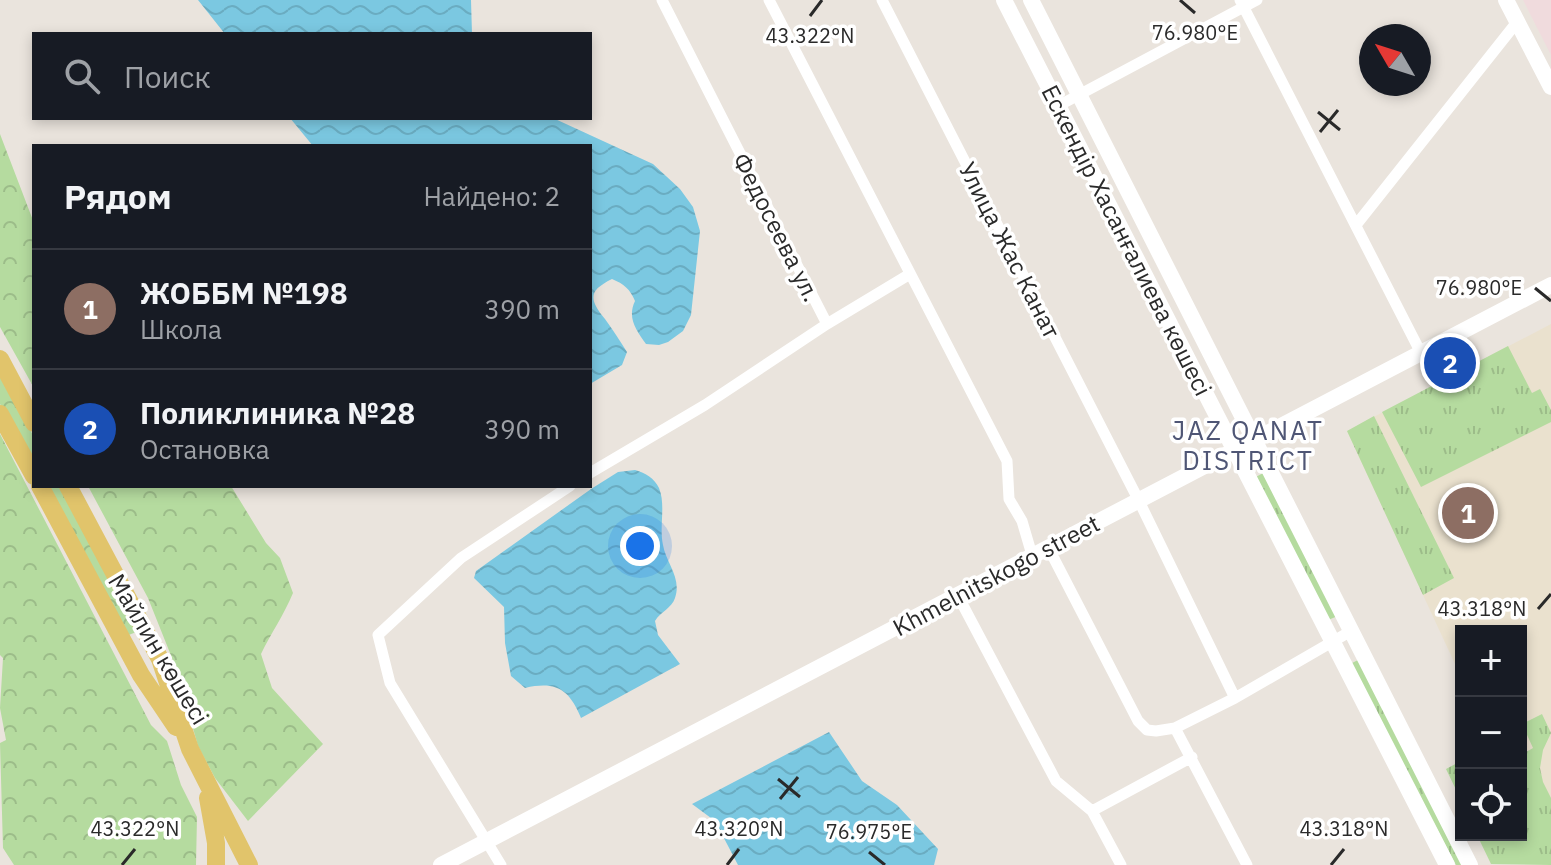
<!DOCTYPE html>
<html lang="ru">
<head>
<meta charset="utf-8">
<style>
  body { margin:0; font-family:"IBM Plex Sans",sans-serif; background:#242831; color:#f1f3f6 }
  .controls { position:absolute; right:24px; bottom:24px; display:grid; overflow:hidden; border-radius:0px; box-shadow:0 4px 12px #0003 }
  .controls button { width:72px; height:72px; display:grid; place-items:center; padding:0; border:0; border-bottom:2px solid #363941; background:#171b24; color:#f1f3f6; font:40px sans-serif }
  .compass { position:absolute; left:1359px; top:24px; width:72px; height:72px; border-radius:50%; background:#171b24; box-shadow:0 4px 12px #0003; rotate:309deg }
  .you { position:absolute; left:640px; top:546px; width:28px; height:28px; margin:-20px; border:6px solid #fff; border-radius:50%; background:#1a73e8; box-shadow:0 0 0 12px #1a73e833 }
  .badge { display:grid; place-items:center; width:52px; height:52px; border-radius:50%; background:#2563eb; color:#fff; font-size:26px; font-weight:700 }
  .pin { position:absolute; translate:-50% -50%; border:4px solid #fff; box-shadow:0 2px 8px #0006 }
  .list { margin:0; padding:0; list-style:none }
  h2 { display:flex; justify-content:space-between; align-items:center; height:104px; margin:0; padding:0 32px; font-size:34px }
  h2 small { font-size:26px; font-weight:400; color:#9ea1a6 }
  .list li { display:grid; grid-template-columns:52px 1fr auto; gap:24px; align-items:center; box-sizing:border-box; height:120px; padding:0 32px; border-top:2px solid #363941 }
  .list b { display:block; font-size:30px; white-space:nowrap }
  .list p { margin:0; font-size:26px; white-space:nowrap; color:#9ea1a6 }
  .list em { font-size:26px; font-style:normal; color:#9ea1a6 }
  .icon { flex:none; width:44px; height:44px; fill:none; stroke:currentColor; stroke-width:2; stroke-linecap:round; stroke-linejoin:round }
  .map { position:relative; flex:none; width:1551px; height:865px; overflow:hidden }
  .search { position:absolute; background:#171b24; box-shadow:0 4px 12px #0003; left:32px; top:32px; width:560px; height:88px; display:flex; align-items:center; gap:20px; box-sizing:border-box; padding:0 28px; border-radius:0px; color:#9ea1a6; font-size:30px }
  .panel { position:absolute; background:#171b24; box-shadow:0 4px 12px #0003; left:32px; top:144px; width:560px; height:344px; border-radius:0px }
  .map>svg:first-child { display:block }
  .education { fill:#eae1ce }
  .medical { fill:#f0dbdd }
  .grass { fill:url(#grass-tufts) }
  .forest { fill:url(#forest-crowns) }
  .water { fill:url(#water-waves) }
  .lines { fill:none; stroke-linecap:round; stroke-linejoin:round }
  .street { stroke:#fff; stroke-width:11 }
  .secondary { stroke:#fff; stroke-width:16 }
  .primary { stroke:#e1c46b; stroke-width:18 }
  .ticks { fill:none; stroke:#2a2a2a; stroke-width:3 }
  .labels { text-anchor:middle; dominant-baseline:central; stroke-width:7; stroke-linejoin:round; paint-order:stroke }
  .street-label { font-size:24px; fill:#2a2a2a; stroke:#fff }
  .neighbourhood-label { font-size:26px; letter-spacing:2px; fill:#4f5675; stroke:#fff }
  .ticks-label { font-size:20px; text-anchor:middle; fill:#2a2a2a; stroke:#fff; stroke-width:7; stroke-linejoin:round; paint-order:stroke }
</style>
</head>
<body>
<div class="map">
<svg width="1551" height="865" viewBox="0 0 1551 865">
  <defs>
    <pattern id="grass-tufts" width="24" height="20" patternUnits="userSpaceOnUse" patternTransform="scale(2)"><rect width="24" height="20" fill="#b5db9f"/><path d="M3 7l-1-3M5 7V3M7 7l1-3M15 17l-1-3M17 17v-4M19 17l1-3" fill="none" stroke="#9cbc89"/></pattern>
    <pattern id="forest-crowns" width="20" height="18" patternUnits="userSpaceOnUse" patternTransform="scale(2)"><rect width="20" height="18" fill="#b5db9f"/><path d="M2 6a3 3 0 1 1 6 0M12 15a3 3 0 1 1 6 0" fill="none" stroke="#9cbc89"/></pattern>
    <pattern id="water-waves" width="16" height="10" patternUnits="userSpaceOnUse" patternTransform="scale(2)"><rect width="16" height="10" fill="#7bc8e1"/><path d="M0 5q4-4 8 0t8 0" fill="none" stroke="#6aacc1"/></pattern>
  </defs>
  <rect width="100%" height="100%" fill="#eae4dd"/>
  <path class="education" d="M1551,324V865L1521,806V631H1461V677L1347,431Z"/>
  <path class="medical" d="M1523,0H1551V55L1531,16Z"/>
  <path class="grass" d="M1508,346L1532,393L1540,389L1551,410V422L1421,487L1382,412Z
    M1374,416L1454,578L1423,595L1347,431Z
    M1265,472L1338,616L1328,620L1254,478Z
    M1360,659L1466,865H1456L1350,664Z
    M1542,714L1551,733L1543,750L1540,768L1543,782L1551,798V865L1491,864L1477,835H1521V755L1533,748L1522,724Z
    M1461,761V800L1446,769Z"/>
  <path class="forest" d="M0,134L34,223V388L0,327Z
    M0,374L34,437V467L0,404Z
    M0,434L151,725L167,741L181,785L197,817L196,865H14L3,848L0,743L6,740L0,708L3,658L0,655Z
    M45,486H61L139,631L126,636Z
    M88,486H231L266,543L280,558L293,593C284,615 271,633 261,654L272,688L323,744L248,821L215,778L198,746L176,668L148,598Z"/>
  <path class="water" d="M198,0H471L472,34H225Z
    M290,118H553L653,164L680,189L693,207L700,231L691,315L683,331L668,342L659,345L646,344C636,330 627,318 635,301C630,289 624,284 612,279C588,291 589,299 605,319C613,330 620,341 627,352L622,365L590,384V146H313Z
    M635,470C646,473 654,478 659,488C666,505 659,527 663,545C666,563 682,578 675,598C672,608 660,612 655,621L658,635L680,664L581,718C569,689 556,681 525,688L511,676L505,643L504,607L474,578L476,571L591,489L618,472Z
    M829,732L862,781L897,805L938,849L934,865H738L715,821L692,804Z"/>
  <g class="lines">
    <path class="street" d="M769,0L1007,461L1009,499L1022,521L1032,555
      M882,0L1138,499L1235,698
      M1240,0L1421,353
      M1058,106L1257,0
      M1356,225L1517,22
      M827,324L910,274
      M590,473L705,405L827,324L662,0
      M1048,547L1138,721L1147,730L1156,731L1175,728L1235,698L1351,631
      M957,594L1056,781L1092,811L1121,865
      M1175,728L1247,865
      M1092,811L1192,757
      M501,865L390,683L378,635L461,558L570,486"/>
    <path class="secondary" d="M1004,0L1447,865
      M1031,0L1470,865
      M1506,0L1551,87
      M441,865L1551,285"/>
    <path class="primary" d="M0,359L34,423
      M0,414L34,476
      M40,486L141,675L176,727
      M68,486L160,659L190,749L249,865
      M208,798L216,843V865"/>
  </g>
  <path class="ticks" d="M1180,0L1195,13M810,16L822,0M1318,112L1340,130M1320,132L1338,110M1535,288L1551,301M1538,609L1551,594M778,779L800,797M780,799L798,777M869,852L885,865M122,865L135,849M727,865L739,849M1331,865L1344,849"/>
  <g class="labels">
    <g class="street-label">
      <text transform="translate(777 227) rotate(63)">Федосеева ул.</text>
      <text transform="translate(1127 240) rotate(63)">Ескендір Хасанғалиева көшесі</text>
      <text transform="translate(1010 250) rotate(63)">Улица Жас Канат</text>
      <text transform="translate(996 575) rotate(-28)">Khmelnitskogo street</text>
      <text transform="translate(159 649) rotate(59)">Майлин көшесі</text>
    </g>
    <g class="neighbourhood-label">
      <text x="1248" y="430">JAZ QANAT<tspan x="1248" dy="30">DISTRICT</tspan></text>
    </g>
  </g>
  <g class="ticks-label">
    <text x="1195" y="40">76.980°E</text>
    <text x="810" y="43">43.322°N</text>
    <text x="1479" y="295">76.980°E</text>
    <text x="1482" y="616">43.318°N</text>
    <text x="135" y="836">43.322°N</text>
    <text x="739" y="836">43.320°N</text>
    <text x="1344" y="836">43.318°N</text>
    <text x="869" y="839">76.975°E</text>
  </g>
</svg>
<div class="controls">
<button>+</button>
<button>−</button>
<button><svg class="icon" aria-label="locate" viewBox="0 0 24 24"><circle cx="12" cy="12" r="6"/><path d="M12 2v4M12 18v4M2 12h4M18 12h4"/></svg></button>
</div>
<svg class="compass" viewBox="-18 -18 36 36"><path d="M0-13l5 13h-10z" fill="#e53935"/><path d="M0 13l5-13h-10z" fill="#9ea1a6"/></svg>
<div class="you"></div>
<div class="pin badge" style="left:1468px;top:513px;background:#8d6e63">1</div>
<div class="pin badge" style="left:1450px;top:363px;background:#1a4fb4">2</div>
<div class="search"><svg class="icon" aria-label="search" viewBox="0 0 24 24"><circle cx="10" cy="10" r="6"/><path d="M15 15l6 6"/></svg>Поиск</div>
<section class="panel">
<h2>Рядом<small>Найдено: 2</small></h2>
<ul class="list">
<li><span class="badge" style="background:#8d6e63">1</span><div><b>ЖОББМ №198</b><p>Школа</p></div><em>390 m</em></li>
<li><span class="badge" style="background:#1a4fb4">2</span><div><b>Поликлиника №28</b><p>Остановка</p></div><em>390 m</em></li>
</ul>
</section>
</div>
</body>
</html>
